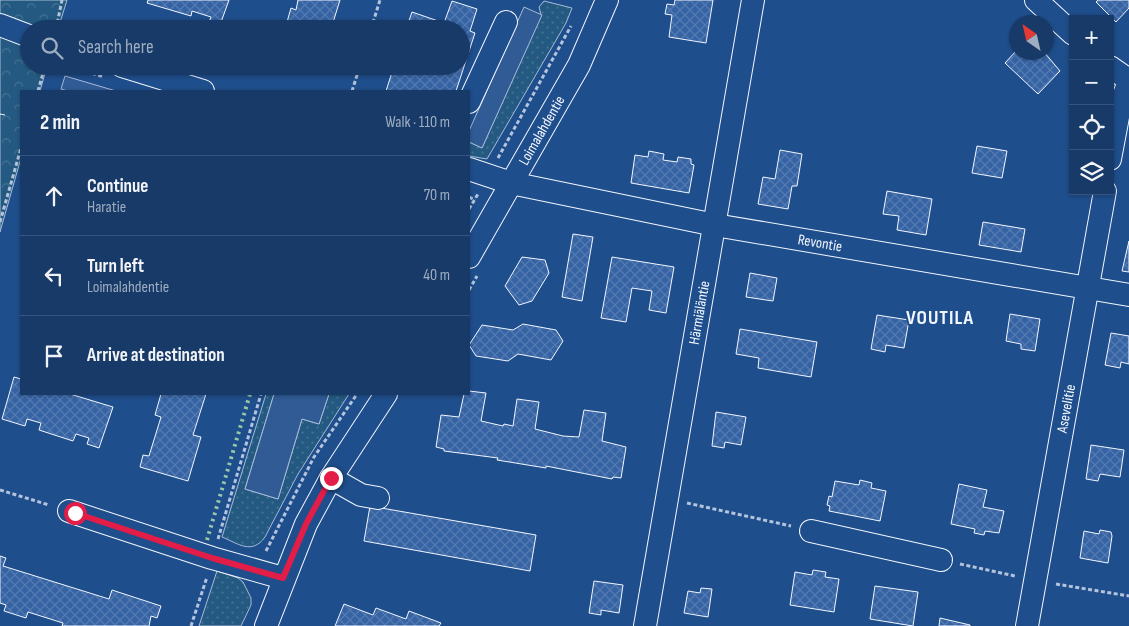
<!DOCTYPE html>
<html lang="en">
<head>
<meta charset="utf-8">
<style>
  body { margin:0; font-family:"Sofia Sans Condensed",sans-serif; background:#20416f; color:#f1f3f6 }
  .controls { position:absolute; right:15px; top:15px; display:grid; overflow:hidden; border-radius:0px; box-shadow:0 1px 4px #0004 }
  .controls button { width:45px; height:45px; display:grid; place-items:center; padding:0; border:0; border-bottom:1px solid #36547d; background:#173a69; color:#f1f3f6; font:25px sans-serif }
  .compass { position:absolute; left:1009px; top:15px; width:45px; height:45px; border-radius:50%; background:#173a69; box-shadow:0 1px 4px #0004; rotate:326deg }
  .stop { position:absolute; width:15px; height:15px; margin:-11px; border:4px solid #e11d48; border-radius:50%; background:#fff }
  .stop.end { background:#e11d48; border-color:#fff; box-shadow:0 1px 5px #0008 }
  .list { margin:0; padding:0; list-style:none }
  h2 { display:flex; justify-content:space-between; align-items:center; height:65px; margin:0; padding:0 20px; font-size:21px }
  h2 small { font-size:16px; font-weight:400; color:#9eadc0 }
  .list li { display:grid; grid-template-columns:32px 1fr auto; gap:15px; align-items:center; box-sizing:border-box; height:80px; padding:0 20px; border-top:1px solid #36547d }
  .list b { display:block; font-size:19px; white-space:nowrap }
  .list p { margin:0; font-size:16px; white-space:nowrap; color:#9eadc0 }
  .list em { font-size:16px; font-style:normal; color:#9eadc0 }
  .icon { flex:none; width:28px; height:28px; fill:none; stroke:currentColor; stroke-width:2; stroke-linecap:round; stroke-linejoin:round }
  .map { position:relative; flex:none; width:1129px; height:626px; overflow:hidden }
  .search { position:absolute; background:#173a69; box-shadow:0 1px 4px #0004; left:20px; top:20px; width:450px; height:55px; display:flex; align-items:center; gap:12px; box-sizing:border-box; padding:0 18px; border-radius:28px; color:#9eadc0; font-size:19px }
  .panel { position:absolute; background:#173a69; box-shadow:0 1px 4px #0004; left:20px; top:90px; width:450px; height:305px; border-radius:0px }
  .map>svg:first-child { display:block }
  .grass { fill:url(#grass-dots); stroke:#a8bbd7 }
  .park { fill:url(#park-crowns); stroke:#a8bbd7 }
  .parking { fill:#305b95; stroke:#a8bbd7 }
  .building { fill:url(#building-cross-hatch); stroke:#f2f6ff }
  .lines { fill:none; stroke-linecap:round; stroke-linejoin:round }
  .minor-casing { stroke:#f2f6ff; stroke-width:24 }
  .path { stroke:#b3c4dc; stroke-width:3; stroke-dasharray:4 2.5; stroke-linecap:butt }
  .minor { stroke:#1f4e8c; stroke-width:22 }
  .hedge { stroke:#97c8a6; stroke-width:4; stroke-dasharray:2.5 4; stroke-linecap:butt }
  .fence { stroke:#f2f6ff; stroke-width:1; stroke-dasharray:6 2.5; stroke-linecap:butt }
  .route { stroke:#e11d48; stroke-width:6 }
  .labels { text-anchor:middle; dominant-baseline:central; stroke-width:4; stroke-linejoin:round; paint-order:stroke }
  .street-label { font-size:15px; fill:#f2f6ff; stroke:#1f4e8c }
  .district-label { font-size:20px; font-weight:bold; letter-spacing:1px; fill:#f2f6ff; stroke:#1f4e8c }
</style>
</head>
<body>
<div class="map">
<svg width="1129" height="626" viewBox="0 0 1129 626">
  <defs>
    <pattern id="grass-dots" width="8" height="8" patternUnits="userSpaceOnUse" patternTransform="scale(1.25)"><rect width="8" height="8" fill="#245a82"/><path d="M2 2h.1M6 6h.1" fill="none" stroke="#447295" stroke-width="1.8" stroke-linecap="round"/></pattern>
    <pattern id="park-crowns" width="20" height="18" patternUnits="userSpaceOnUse" patternTransform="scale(1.25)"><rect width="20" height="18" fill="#245a82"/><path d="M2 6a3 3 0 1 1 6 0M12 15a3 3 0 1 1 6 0" fill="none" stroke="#447295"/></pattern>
    <pattern id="building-cross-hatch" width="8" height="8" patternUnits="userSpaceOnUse" patternTransform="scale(1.25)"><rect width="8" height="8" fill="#3563a3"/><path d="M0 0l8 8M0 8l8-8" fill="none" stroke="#537ab1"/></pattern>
  </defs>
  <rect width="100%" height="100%" fill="#1f4e8c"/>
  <path class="grass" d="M544,1L572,8L566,23L487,159L469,156V142L482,148L541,15L539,7Z
    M266,394H274L245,489L278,499L302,419L319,424L329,394H349L298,474L265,537C252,555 239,544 222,537Z
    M217,571L238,578L243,582L251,598V605L241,626H199Z"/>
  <path class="park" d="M0,0H67L58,29H29V66H47L40,91H21V158L0,232Z"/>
  <path class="parking" d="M524,7L542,15L482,148L469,142V131Z
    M65,76L116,91H68L61,89Z
    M274,394H329L319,424L302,419L278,499L245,489Z"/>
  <path class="building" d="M148,0H229L220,25L209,22L211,17L192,11L191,16L147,3Z
    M298,0H340L331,29H285L291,8L296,10Z
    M675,0H713L706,43L669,37L672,15L665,14L667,4L674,5Z
    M1098,0H1129V8L1116,22L1096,2Z
    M452,1L477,9L470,31L475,33L456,91H386L394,66H461V29H406L412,12L444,23Z
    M1016,51L1044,52L1060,71L1038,94L1005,63Z
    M977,146L1007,151L1002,178L972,173Z
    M780,150L802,154L797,186H792L788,209L758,204L763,177L775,179Z
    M649,151L664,154L663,160L677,162L678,157L691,159V164L694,165L689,193L631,183L635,155L648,157Z
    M887,191L932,199L926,235L897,230L899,216L883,214Z
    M983,222L1025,229L1021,252L979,245Z
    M573,234L593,237L582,301L562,297Z
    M1129,241V272L1122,271Z
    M522,257L545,260L549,273L532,301L519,305L505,286Z
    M612,257L674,267L666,313L649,310L652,291L632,288L626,322L601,318Z
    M750,273L777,278L773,301L746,297Z
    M1010,314L1040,319L1035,351L1021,349V344L1006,341Z
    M877,315L909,320L904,348L886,345L885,352L871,349Z
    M523,324L556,330L563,341L551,360L518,354L508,361L476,356L469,345L482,325L513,330Z
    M740,329L817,342L811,377L758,368L759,358L736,354Z
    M1111,333L1129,336V364L1121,362L1120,368L1105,365Z
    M14,377L21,379V394H70L113,407L99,448L87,444L89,438L76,434L73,441L39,430L41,423L27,419L25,426L2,419Z
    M469,391L486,393L481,421L503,426L504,424L513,426L517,399L539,402L535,429L563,436L579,437L584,410L606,413L602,441L626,447L621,478L613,477L612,479L546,466V468L497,460L498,458L444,451V449L436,447L441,415L459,417L464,394H469Z
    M161,394H206L193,435L201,437L188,481L140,467L143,455L149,456L161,417L155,415Z
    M716,412L746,417L741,445L725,442L724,448L712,446Z
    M1091,445L1124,450L1120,477L1100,474L1098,481L1086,479Z
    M860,480L872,483L871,488L886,491L880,521L829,511L830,506L827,505L829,496L832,497L835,481L859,485Z
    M959,484L987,490L983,507L1004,511L999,533L985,531L984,535L974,533L975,529L951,524Z
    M370,506L536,535L530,571L364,541Z
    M1100,530L1111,532L1112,536L1108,563L1080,558L1084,531L1099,534Z
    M0,556L6,558L3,566L109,599L112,590L161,606L157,618L151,616L149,626H62L63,623L28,612L26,618L4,611L6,605L0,603Z
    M813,570L826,572L825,577L839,579L834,612L790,605L795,572L812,575Z
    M594,581L623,585L619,613L601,610V615L589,613Z
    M875,586L918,592L913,626L870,619Z
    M701,588L712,589L708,617L684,613L688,591L700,593Z
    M344,604L373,615L376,608L406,619L409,611L441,623L439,626H335Z
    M940,618L970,625V626H939Z"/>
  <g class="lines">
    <g class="minor-casing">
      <g id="minor">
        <path d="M1036,0L1073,34"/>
        <path d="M0,25L29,36"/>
        <path d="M122,66L203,91"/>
        <path d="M1110,67L1129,80"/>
        <path d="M469,102L506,22"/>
        <path d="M1110,159L1120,106L1129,81"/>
        <path id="s1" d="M469,169L511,183L715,225L1129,295"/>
        <path id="s2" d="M469,257L579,65L607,0"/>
        <path d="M331,478L361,495L378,498"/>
        <path d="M69,511L212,558L283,578"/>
        <path d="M811,531L941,560"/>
        <path d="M266,626L306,524L331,478L386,394"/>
        <path id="s3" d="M645,626L753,0"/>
        <path id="s4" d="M1027,626L1105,191"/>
      </g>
    </g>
    <path class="path" d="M56,29L62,0
      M371,29L380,0
      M67,66L104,77
      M38,91L45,66
      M352,91L360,66
      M498,158L571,26
      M469,197L475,200
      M469,209L478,194
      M0,222L21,148
      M469,290L477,276
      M0,490L49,505
      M687,503L791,526
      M218,539L261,394
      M266,551L314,457L357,394
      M960,564L1015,576
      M1056,584L1129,596
      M191,626L207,577"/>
    <use href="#minor" class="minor"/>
    <path class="hedge" d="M207,540L250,394"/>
    <path class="fence" d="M0,114L5,115"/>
  </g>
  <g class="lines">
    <path class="route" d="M75,513L212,558L283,578L306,524L331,478"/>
  </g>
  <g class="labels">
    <g class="street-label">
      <text stroke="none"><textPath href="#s2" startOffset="146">Loimalahdentie</textPath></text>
      <text stroke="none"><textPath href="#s1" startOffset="359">Revontie</textPath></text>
      <text stroke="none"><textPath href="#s3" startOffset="318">Härmiäläntie</textPath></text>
      <text stroke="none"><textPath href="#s4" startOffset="221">Asevelitie</textPath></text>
    </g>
    <g class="district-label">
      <text x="940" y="318">VOUTILA</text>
    </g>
  </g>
</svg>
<div class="controls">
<button>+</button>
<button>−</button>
<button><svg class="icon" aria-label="locate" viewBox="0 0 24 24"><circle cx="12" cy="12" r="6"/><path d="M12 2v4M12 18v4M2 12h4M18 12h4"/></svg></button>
<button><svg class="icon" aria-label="layers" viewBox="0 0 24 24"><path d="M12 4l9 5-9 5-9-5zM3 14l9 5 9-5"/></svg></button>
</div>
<svg class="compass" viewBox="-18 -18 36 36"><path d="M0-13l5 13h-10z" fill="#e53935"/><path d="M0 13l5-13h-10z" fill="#9eadc0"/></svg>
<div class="stop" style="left:75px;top:513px"></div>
<div class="stop end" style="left:331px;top:478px"></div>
<div class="search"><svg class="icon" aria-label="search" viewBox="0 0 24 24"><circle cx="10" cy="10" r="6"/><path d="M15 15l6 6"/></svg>Search here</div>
<section class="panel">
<h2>2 min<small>Walk · 110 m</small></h2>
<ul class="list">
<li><svg class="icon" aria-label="ahead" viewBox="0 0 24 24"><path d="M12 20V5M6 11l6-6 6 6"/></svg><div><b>Continue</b><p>Haratie</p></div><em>70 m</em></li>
<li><svg class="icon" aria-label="left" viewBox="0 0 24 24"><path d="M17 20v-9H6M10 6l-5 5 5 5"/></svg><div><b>Turn left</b><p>Loimalahdentie</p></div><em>40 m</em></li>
<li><svg class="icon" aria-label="arrive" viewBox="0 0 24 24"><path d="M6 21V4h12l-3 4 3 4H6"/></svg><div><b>Arrive at destination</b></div></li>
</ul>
</section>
</div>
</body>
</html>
